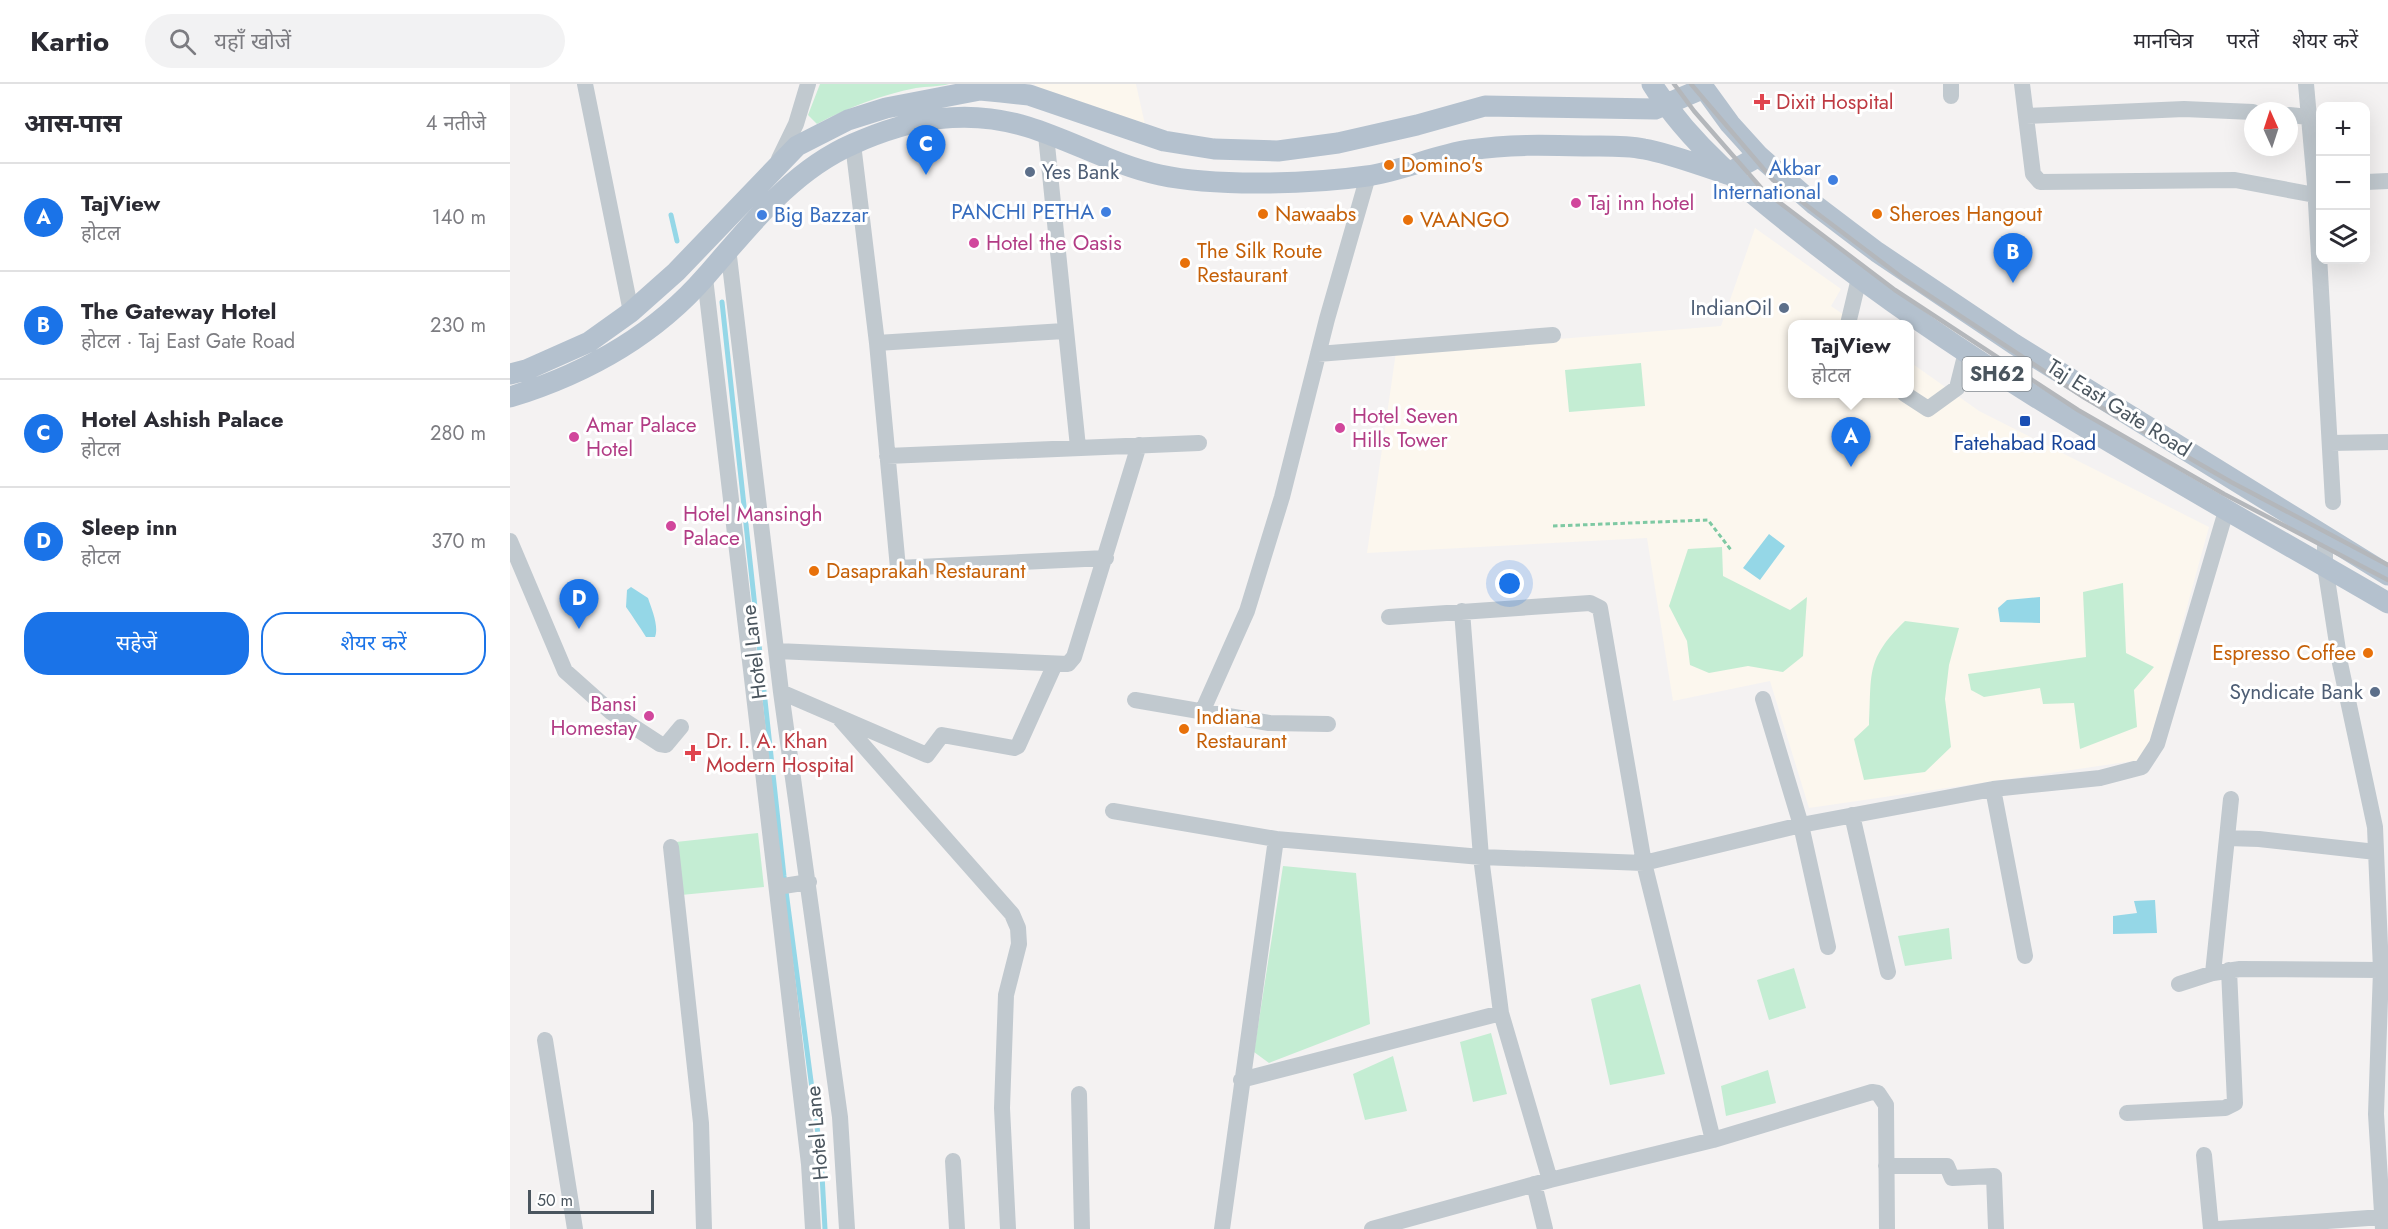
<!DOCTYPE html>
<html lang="hi">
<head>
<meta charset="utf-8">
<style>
  body { margin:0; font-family:Jost,"Noto Sans Devanagari",sans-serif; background:#f2f2f3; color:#2b2b33 }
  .controls { position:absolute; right:18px; top:18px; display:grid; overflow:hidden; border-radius:12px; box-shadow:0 6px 24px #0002 }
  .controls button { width:54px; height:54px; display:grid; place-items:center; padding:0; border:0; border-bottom:2px solid #e1e1e2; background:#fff; color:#2b2b33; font:30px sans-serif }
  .compass { position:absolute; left:1734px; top:18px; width:54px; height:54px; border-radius:50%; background:#fff; box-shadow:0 6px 24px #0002; rotate:357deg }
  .scale { position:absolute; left:18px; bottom:15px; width:126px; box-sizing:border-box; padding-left:6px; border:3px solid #4a555e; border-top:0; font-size:16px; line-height:21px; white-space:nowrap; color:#4a555e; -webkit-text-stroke:4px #fff; paint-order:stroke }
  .you { position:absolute; left:1000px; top:500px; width:21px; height:21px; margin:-15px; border:4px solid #fff; border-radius:50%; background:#1a73e8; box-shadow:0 0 0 9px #1a73e833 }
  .badge { display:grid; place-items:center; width:39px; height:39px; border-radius:50%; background:#1a73e8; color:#fff; font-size:20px; font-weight:700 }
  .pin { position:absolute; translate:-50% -50px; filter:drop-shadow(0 2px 3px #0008) }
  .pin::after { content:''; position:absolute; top:32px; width:21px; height:18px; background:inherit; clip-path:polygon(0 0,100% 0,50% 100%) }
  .popup { position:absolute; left:1278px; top:236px; width:126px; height:78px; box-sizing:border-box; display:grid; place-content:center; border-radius:12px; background:#fff; filter:drop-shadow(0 2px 4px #0005); font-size:20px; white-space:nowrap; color:#7c7c81 }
  .popup b { font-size:22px; color:#2b2b33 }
  .popup::after { content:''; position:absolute; left:50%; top:100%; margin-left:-12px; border:12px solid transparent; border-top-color:#fff }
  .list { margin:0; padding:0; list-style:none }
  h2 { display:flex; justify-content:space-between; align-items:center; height:78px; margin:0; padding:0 24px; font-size:26px }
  h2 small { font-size:20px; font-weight:400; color:#7c7c81 }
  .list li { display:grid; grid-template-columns:39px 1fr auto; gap:18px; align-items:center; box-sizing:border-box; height:108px; padding:0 24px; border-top:2px solid #e1e1e2 }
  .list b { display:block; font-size:22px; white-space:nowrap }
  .list p { margin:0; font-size:20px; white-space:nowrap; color:#7c7c81 }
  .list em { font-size:20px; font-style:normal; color:#7c7c81 }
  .actions { display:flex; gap:12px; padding:18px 24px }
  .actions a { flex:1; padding:14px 0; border:2px solid #1a73e8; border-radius:24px; text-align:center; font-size:21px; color:#1a73e8 }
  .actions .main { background:#1a73e8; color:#fff }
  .icon { flex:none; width:33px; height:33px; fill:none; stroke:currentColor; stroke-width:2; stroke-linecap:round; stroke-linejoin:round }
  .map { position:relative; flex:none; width:1878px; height:1145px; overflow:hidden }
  header { display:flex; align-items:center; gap:36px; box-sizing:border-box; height:84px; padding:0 30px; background:#fff; border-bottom:2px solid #e1e1e2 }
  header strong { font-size:28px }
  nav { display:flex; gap:33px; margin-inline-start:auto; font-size:21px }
  .search { width:420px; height:54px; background:#f2f2f3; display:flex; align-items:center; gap:15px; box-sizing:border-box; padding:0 21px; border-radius:33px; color:#7c7c81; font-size:22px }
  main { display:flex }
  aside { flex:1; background:#fff }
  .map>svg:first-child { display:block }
  .commercial { fill:#fcf7ee }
  .green { fill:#c4edd3 }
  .water { fill:#95d7e7 }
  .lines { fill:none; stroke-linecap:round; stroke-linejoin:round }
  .stream { stroke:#95d7e7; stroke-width:5 }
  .path { stroke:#7ec9a3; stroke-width:3; stroke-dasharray:4.5 3; stroke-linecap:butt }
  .minor { stroke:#c1c9cf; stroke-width:16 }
  .major { stroke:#b4c1ce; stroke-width:21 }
  .rail { stroke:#b4b7bb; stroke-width:4.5 }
  .health-dot { fill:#e0444e; stroke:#fff; stroke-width:2 }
  .food-dot { fill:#e8710a; stroke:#fff; stroke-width:2 }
  .service-dot { fill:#5c6f8a; stroke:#fff; stroke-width:2 }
  .shop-dot { fill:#3f7fe0; stroke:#fff; stroke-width:2 }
  .hotel-dot { fill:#d1479c; stroke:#fff; stroke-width:2 }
  .transit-dot { fill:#1a4fb4; stroke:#fff; stroke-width:2 }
  .labels { text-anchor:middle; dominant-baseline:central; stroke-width:6; stroke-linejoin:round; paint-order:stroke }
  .shield { fill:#fff; stroke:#80888e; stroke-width:1.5 }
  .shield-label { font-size:20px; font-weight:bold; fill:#4a555e }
  .health-label { font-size:21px; fill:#be3a42; stroke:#fff; text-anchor:start }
  .food-label { font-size:21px; fill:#c56008; stroke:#fff; text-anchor:start }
  .shop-label { font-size:21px; fill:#366cbe; stroke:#fff; text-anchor:end }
  .service-label { font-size:21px; fill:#4e5e75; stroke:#fff; text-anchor:end }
  .hotel-label { font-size:21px; fill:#b23c85; stroke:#fff; text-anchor:start }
  .street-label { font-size:21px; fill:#4a555e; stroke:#fff }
  .transit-label { font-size:21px; fill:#164399; stroke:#fff }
</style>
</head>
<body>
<header>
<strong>Kartio</strong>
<div class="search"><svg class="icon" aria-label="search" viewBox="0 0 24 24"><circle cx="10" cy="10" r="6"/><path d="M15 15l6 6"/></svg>यहाँ खोजें</div>
<nav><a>मानचित्र</a><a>परतें</a><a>शेयर करें</a></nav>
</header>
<main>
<aside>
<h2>आस-पास<small>4 नतीजे</small></h2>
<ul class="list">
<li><span class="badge">A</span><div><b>TajView</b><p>होटल</p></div><em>140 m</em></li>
<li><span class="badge">B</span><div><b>The Gateway Hotel</b><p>होटल · Taj East Gate Road</p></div><em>230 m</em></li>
<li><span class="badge">C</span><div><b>Hotel Ashish Palace</b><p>होटल</p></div><em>280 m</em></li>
<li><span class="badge">D</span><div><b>Sleep inn</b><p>होटल</p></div><em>370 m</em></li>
</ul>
<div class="actions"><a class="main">सहेजें</a><a>शेयर करें</a></div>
</aside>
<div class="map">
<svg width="1878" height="1145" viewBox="0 0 1878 1145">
  <rect width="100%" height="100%" fill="#f4f2f2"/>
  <path class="commercial" d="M524,0H626L636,45L545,15Z
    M1245,144L1331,205L1321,222L1347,240H1282V310H1400V278L1469,327L1699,443L1637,668L1630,676L1299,724L1260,597L1163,617L1137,454L857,469L886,268L1211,242Z"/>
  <path class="green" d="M310,0H439C429,3 417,2 406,4C371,11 339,23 307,40L298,31Z
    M1131,279L1135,322L1059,328L1055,286Z
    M1212,463L1213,492L1280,526L1297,513L1293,572L1273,588L1238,582L1199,589L1180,581L1177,557L1159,522L1178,465Z
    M1613,499L1616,569L1644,583L1624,606L1627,643L1570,665L1564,619L1533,620L1530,604L1474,613L1461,606L1458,590L1576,573L1573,508Z
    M1395,537L1449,544L1439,581L1435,615L1441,663L1415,688L1354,696L1344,655L1359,641C1362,589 1355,576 1395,537Z
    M248,749L254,803L171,811L166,758Z
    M773,782L846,789L860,940L759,979L744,968Z
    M1439,844L1442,875L1395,882L1388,852Z
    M1284,884L1296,924L1259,936L1247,896Z
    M1130,900L1155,990L1100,1001L1081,915Z
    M981,949L997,1010L963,1018L950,958Z
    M883,972L897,1027L855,1036L843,990Z
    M1258,986L1266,1019L1216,1032L1211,1002Z"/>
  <path class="water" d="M1259,450L1275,462L1250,496L1233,484Z
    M121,503L138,514C142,526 149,542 145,553H136C129,542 123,533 116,523L117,506Z
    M1530,513V539L1490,538L1488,524L1497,516Z
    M1645,816L1647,849L1603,850V832L1627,829L1624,817Z"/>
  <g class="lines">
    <path class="stream" d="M161,131L167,157
      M212,218L274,792L311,1073L315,1145"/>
    <path class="path" d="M1043,442L1198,436L1221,466"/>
    <path class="minor" d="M75,0L121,228
      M1441,0V12
      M1512,0L1523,90L1530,98L1725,96L1805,111
      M1796,0L1805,101L1823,418
      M1779,31L1799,33
      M1516,32L1674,25L1743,28
      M536,51L568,363
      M343,60L367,259L388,484L596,474
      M269,75L286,40L298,0
      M1856,98L1878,97
      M218,164L271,608L330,1033L337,1145
      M195,194L299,1080L303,1145
      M1338,240L1349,194
      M367,259L554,247
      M808,270L1043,251
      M1395,310L1418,325L1447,304L1456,268
      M1820,359L1878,358
      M377,372L689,359
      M1815,453V482L1830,579L1865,743L1871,886L1866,1030L1873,1145
      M0,457L55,587L101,628L150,660L156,661L171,643
      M952,527L971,773L991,929L1040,1096
      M879,533L1080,519L1090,524L1134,779L1203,1056
      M267,567L558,580L564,573L629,361
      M271,608L417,671L432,651L504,664L508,662L545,580
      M1253,615L1291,741L1483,705L1590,694L1632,683L1647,660L1716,427
      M625,616L759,639L818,640
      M692,628L737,527L772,413L817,235L858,92
      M330,635L502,830L508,844L509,860L496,911L492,1024L498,1145
      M1483,705L1515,872
      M603,727L766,755
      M1342,731L1378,888
      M1717,754L1749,755L1866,768
      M161,763L191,1039L194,1145
      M267,803L299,798
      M1703,889L1721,715
      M1669,900L1703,889L1730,885L1871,886
      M35,956L65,1145
      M731,996L991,929
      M569,1010L572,1145
      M1617,1029L1715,1024L1725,1019L1719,886
      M1694,1071L1701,1145
      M443,1077L447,1145
      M1376,1082H1437L1442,1094L1484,1092L1486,1145
      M1024,1100L1035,1145
      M712,1145L766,755L971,773L1134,779L1291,741L1318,863
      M862,1145L1040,1096L1203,1056L1362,1008L1368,1009L1376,1021L1377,1145
      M1708,1145L1872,1133"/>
    <path class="major" d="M1142,0C1182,64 1242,110 1300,156C1479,298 1681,404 1878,519
      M1191,0L1220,40L1249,72L1305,121L1367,168L1504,260L1878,491
      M0,290L16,286L79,258L121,228L166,188L287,62L338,36L376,24L470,6L491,8L519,11L654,57L704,65L768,67L828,59L907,41L975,22L1145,25L1194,4
      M0,313C75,290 144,252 196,192C240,142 281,87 343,60C401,34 457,24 518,43C563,57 604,81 650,91C705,103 801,100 857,92C892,87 925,71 960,66C998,60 1036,61 1074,62C1093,62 1115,61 1134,65C1161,70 1189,81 1217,90L1249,72"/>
    <path class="rail" d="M1164,0L1184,27L1253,106L1385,206L1568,326L1714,410L1878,496
      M1181,0L1263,96L1394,195L1575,314L1721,398L1878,481"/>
  </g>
  <g class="health-dot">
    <path d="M1249 9h6v6h6v6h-6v6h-6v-6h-6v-6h6z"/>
    <path d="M180 660h6v6h6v6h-6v6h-6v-6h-6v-6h6z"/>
  </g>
  <g class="food-dot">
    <circle cx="879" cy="81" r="6"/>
    <circle cx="753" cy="130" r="6"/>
    <circle cx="1367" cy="130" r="6"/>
    <circle cx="898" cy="136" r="6"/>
    <circle cx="675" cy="179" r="6"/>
    <circle cx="304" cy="487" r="6"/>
    <circle cx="1858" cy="569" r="6"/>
    <circle cx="674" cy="645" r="6"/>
  </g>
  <g class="service-dot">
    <circle cx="520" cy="88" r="6"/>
    <circle cx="1274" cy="224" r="6"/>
    <circle cx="1865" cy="608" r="6"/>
  </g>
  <g class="shop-dot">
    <circle cx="1323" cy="96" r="6"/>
    <circle cx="596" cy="128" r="6"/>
    <circle cx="252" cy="131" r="6"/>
  </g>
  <g class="hotel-dot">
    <circle cx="1066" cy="119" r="6"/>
    <circle cx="464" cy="159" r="6"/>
    <circle cx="830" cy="344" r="6"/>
    <circle cx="64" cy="353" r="6"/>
    <circle cx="161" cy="442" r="6"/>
    <circle cx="139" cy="632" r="6"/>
  </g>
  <rect class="transit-dot" x="1509" y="331" width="12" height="12" rx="3"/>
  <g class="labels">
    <rect class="shield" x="1452.5" y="273" width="69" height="34" rx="4.5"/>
    <g class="shield-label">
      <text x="1487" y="290">SH62</text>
    </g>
    <g class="health-label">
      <text x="1266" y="18">Dixit Hospital</text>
      <text x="196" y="657">Dr. I. A. Khan<tspan x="196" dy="24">Modern Hospital</tspan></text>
    </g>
    <g class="food-label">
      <text x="891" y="81">Domino's</text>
      <text x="765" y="130">Nawaabs</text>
      <text x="1379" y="130">Sheroes Hangout</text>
      <text x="910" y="136">VAANGO</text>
      <text x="687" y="167">The Silk Route<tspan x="687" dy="24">Restaurant</tspan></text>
      <text x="316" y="487">Dasaprakah Restaurant</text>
      <text x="1846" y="569" text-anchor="end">Espresso Coffee</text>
      <text x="686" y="633">Indiana<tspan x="686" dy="24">Restaurant</tspan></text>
    </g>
    <g class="shop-label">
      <text x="1311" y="84">Akbar<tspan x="1311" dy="24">International</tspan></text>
      <text x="584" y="128">PANCHI PETHA</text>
      <text x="264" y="131" text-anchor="start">Big Bazzar</text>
    </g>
    <g class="service-label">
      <text x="532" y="88" text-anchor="start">Yes Bank</text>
      <text x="1262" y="224">IndianOil</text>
      <text x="1853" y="608">Syndicate Bank</text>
    </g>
    <g class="hotel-label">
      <text x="1078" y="119">Taj inn hotel</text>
      <text x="476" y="159">Hotel the Oasis</text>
      <text x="842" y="332">Hotel Seven<tspan x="842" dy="24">Hills Tower</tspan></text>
      <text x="76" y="341">Amar Palace<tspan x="76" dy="24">Hotel</tspan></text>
      <text x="173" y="430">Hotel Mansingh<tspan x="173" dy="24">Palace</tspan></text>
      <text x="127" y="620" text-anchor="end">Bansi<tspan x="127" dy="24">Homestay</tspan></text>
    </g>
    <g class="street-label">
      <text transform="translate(1609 324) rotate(32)">Taj East Gate Road</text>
      <text transform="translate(244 568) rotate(-97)">Hotel Lane</text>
      <text transform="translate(307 1049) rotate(-95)">Hotel Lane</text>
    </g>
    <g class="transit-label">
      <text x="1515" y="359">Fatehabad Road</text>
    </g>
  </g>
</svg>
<div class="controls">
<button>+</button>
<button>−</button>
<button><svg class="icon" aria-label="layers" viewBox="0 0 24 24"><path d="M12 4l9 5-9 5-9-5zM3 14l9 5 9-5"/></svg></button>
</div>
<svg class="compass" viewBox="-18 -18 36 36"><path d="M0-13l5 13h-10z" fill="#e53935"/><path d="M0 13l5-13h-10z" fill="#7c7c81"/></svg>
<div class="scale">50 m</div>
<div class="you"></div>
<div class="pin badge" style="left:1341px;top:383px">A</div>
<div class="popup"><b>TajView</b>होटल</div>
<div class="pin badge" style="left:1503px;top:199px">B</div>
<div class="pin badge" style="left:416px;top:91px">C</div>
<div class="pin badge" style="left:69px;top:545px">D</div>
</div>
</main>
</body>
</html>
